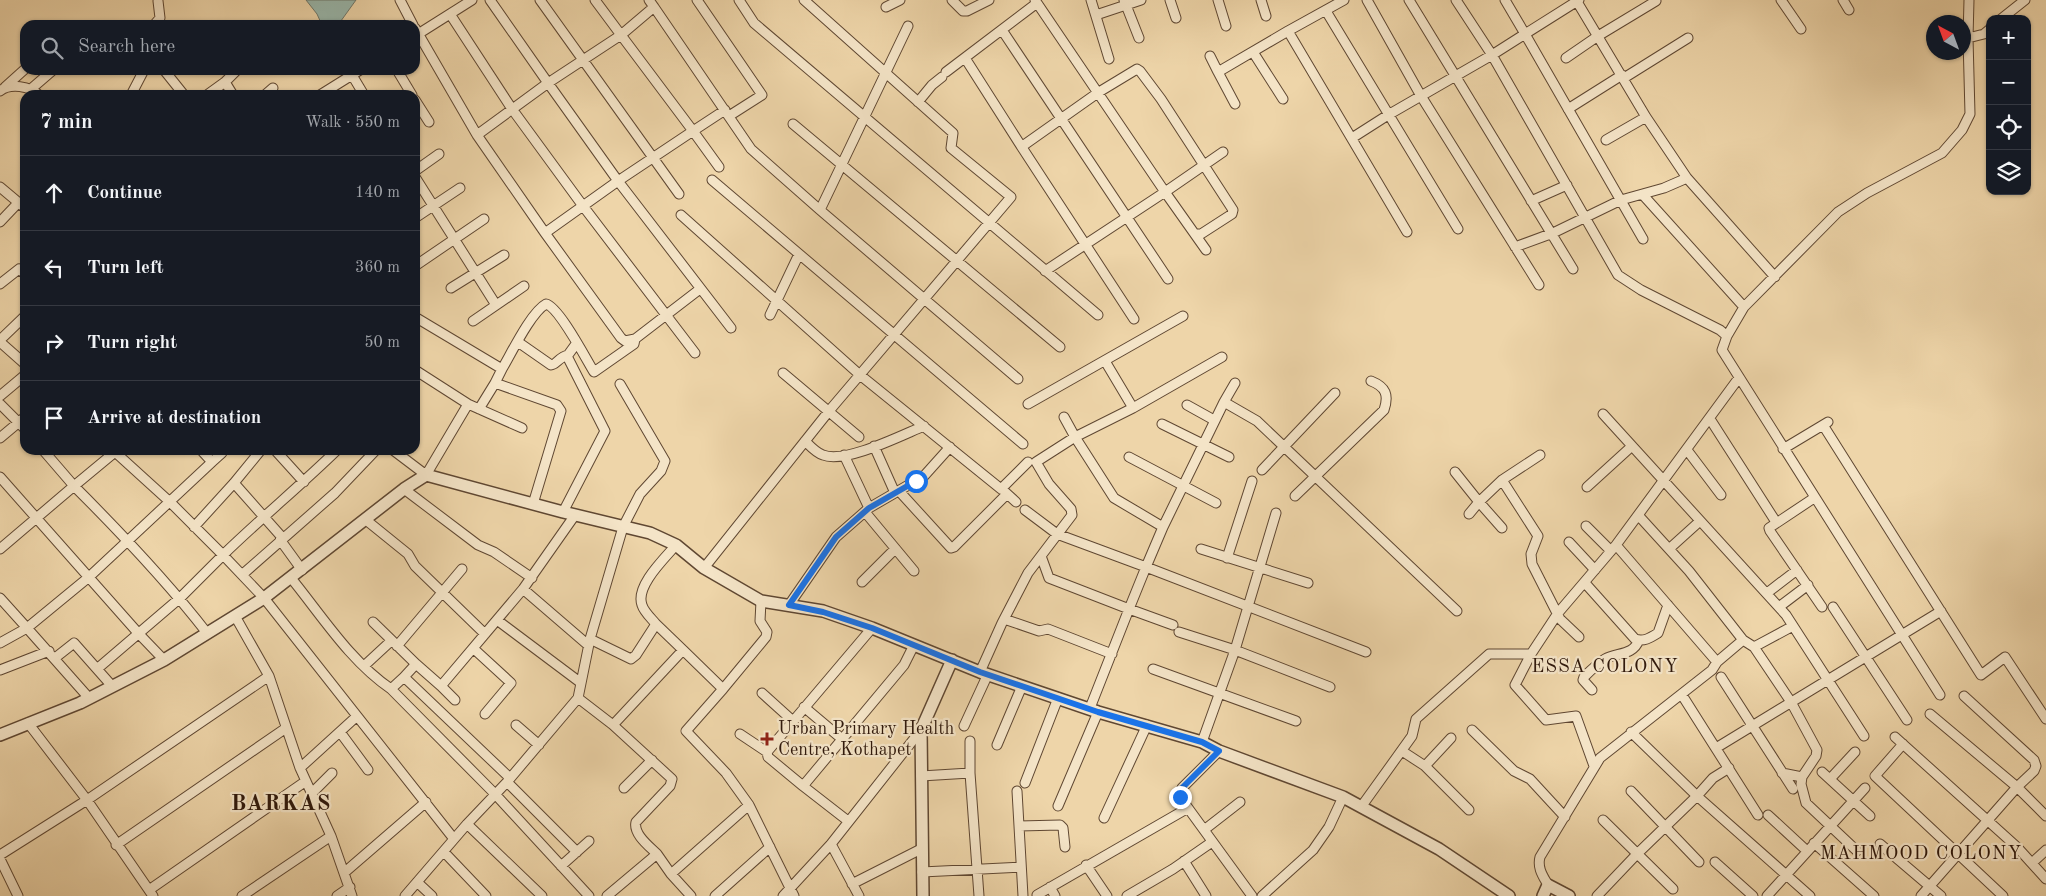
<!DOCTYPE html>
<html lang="en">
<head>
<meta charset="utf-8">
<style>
  body { margin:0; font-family:"Old Standard TT",serif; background:#242831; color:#f1f3f6 }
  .controls { position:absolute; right:15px; top:15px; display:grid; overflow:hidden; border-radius:10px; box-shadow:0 1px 4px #0004 }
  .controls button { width:45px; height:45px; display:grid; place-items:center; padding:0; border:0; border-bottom:1px solid #363941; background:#171b24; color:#f1f3f6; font:25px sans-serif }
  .compass { position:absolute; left:1926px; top:15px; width:45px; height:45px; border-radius:50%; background:#171b24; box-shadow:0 1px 4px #0004; rotate:319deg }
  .stop { position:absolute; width:15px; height:15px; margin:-11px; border:4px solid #1a73e8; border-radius:50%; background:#fff }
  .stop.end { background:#1a73e8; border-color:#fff; box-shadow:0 1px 5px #0008 }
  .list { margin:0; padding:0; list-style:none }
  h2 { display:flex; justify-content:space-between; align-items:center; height:65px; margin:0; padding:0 20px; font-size:21px }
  h2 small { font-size:16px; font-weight:400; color:#9ea1a6 }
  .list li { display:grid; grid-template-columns:32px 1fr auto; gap:15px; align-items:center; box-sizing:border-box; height:75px; padding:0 20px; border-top:1px solid #363941 }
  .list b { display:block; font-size:19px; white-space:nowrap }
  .list em { font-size:16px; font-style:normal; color:#9ea1a6 }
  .icon { flex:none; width:28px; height:28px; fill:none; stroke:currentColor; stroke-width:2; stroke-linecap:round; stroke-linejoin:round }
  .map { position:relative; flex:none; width:2046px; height:896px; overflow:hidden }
  .search { position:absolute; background:#171b24; box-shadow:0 1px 4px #0004; left:20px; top:20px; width:400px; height:55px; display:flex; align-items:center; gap:12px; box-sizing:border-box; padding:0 18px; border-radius:15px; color:#9ea1a6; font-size:19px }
  .panel { position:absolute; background:#171b24; box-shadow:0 1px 4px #0004; left:20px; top:90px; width:400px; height:365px; border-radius:15px }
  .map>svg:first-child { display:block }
  .water { fill:#99b8ad; stroke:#6f786c }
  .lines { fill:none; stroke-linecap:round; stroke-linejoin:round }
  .minor-casing { stroke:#5f4732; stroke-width:11 }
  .tertiary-casing { stroke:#5f4732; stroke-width:14 }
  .minor { stroke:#f4e4c7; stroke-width:9 }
  .tertiary { stroke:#f4e4c7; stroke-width:11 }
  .route { stroke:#1a73e8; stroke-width:6 }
  .poi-dot { fill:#8f2418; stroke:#f4e4c7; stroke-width:2 }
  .labels { text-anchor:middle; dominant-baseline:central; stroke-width:4.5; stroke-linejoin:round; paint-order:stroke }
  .poi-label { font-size:18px; fill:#2f180b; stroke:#f4e4c7; text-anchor:start }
  .neighbourhood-label { font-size:19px; letter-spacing:1px; fill:#2f180b; stroke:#f4e4c7 }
  .district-label { font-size:22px; font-weight:bold; letter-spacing:1px; fill:#2f180b; stroke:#f4e4c7 }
</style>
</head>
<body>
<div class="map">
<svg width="2046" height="896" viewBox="0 0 2046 896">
  <rect width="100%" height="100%" fill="#eed5a9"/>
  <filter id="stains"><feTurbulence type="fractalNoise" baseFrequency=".004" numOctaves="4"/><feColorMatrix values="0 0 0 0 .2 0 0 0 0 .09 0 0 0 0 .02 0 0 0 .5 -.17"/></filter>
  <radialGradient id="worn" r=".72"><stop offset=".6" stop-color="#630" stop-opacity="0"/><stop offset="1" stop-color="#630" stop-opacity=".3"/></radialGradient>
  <path class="water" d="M306,0H356L338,25H322L317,14Z"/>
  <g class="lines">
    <g class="minor-casing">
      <path id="minor" d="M400,0L413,25
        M490,0L548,83L621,35L693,131L618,181L731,328
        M540,0L679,194
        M595,0L621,35L654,7L649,0
        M697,0L762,95L729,116
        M739,0L754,23L1098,315
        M952,0L963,11H967L989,0
        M1035,0L1165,192L1045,271
        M1091,0L1109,59
        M1124,0L1139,38
        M1170,0L1176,18
        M1218,0L1226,26
        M1261,0L1266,16
        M1367,0L1421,96L1539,285
        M1409,0L1573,269
        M1456,0L1492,55L1525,34L1505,0
        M1576,0L1646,117L1687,178L1775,277
        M1579,0L1525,34L1643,239
        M1781,0L1801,29
        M1843,0L1849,10
        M654,7L751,149L820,210L1018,379
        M886,7L900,0
        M1326,11L1458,229
        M450,14L512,109L583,206L695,353
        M1096,15L1141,0
        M2001,19L2025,0
        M154,25L160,18L158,1
        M415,28L477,135
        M1002,30L1168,279
        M1288,31L1344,0
        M415,36L472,0
        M1968,38L1984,34L1990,29
        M1253,52L1283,99
        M1210,56L1218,72
        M965,58L1023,149
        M1566,58L1598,36L1656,1
        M164,70L184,95
        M397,70L412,95
        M946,72L1037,3
        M352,75L364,95
        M1624,78L1688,38
        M5,87L25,69
        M31,89L53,70
        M0,91C10,83 30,86 39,95
        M131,95L144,70
        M207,95L225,82
        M233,95L225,82L237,70
        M265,95L273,88
        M320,95L360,70
        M415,100L429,122
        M918,102L932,85L942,77
        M1235,104L1218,72L1288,31L1407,232
        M1568,109L1622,75
        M793,124L1060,347
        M1352,138L1388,115L1492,55L1618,275L1641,290L1720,330L1727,336
        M1606,140L1646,117
        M719,167L693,131L725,110
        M415,171L439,154
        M415,177L496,305
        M712,180L1023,444
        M0,187L25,208
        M1643,195L1744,307
        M1531,201L1567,185
        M820,210L908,26
        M681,215L860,375L1001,489L1028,462
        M415,218L460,188
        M0,222L18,203
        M545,233L618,181L548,83L477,135L545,233L621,338L625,341L635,339L700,289
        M1515,247L1553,233L1621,200L1664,188L1687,178
        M1206,250L1165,192L1223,152
        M415,266L484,219
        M0,284L19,269L25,274
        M451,288L504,255
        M770,315L799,254
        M415,317L502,369L495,383
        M1134,319L1023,149L1024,145L1099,92L1137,69L1140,71L1161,99L1233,210L1232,214L1201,234H1195
        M473,321L524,286
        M0,340L25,316
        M0,342L25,364
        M518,342L551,365C556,365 559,357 568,355
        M1105,361L1133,408
        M502,369C511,354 531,312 546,304C559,307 586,359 594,372L634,344L635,339
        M415,370L468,404
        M783,373L859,437
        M0,396L25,375
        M1224,402L1235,383
        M0,404L25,429
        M1028,404L1183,316
        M1187,405L1214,420
        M479,409L495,383L557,405L561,411L533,504
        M1603,414L1786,615L1864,736
        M1064,417L1075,437L1114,498L1163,527L1146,567L1366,652
        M1710,419L1776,522
        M1162,424L1229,457
        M1823,425L1981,675L2005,657L2046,719
        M0,438L25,417
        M805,441C810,446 816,453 823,455C845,464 902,435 924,426
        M874,446L895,493
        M1783,449L1828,422
        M43,450L74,486L115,452L170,502L223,555C260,519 300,486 337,450
        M275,450L304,482
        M393,450L426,475L468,404L522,428
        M1687,450L1721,495
        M844,455L869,508
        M1129,457L1216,503
        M212,462L222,453
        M1262,470L1335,393
        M1455,472L1479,502L1502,480L1540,455
        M0,477L139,634L164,660
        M1502,480L1538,536L1531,554L1532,564L1560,619L1579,637
        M234,483L280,535L281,541L302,570
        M1587,487L1632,446
        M404,489L478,545L494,552L532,578
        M899,491L951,548L954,547L1007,494
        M1004,491L1016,502
        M1295,496L1384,410C1389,395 1386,387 1371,381
        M1814,498L1769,528L1770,531L1822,607
        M1025,510L1057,534L1146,567L1129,609L1173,625
        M563,512L605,431L568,358V355L576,344
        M865,512L914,571
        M1469,514L1479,502L1502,528
        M1638,515L1689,571L1743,640L1717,662
        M366,520L408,554L415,566L485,634
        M1586,526L1611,551
        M194,527L234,483L261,450
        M1163,527L1224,402L1257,421L1457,611
        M1569,542L1595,570
        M0,549L74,486C121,533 166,580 207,633
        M1201,549L1308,583
        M1669,549L1700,521
        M1041,556L1049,578L1129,609L1090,708
        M1227,558L1252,481
        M704,568L829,411L1011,197L951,148L953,133L804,0
        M243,574L335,493L376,450
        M291,578C322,616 350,661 391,689
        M862,582L895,549
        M1585,583L1635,639C1644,642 1650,638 1658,633L1668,605
        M523,589L588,645
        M1767,593L1797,570
        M0,598L27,628L89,577L212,462L201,450
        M789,605L836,537L869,508L924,476L950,447
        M1779,607L1808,585
        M1833,607L1907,720
        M235,616L269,676L300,768L331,836L352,896
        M1004,619L1039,631L1048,629L1112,654
        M497,620L581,683
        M373,622L416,664
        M656,624C652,619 644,612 642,605C635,586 665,558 676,545
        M1179,632L1235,650L1330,687
        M590,639L631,659L636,655L656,624L683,650
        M1743,640L1754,647L1791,702L1817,750L1816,756L1802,777L1801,784L1806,803L1857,851
        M0,643L27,628L89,698
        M397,646L462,569
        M1754,647L1793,626
        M474,649L511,683L485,714
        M55,658L74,643L112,686
        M364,666L391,641
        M97,669L180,598L223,555L264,598L454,839
        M1153,669L1296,721
        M0,670L49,651
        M980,672L1002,623L1028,573L1072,515L1071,509L1049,484L1036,462L1075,437L1133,408L1222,357
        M404,677L416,664L441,686
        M1721,677L1793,789
        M723,689L766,637L767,632L760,621L761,601
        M1592,690L1583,680L1584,677C1590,671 1598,663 1605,659C1617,652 1633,656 1639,640
        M762,693L793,721
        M1682,695L1758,815
        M1940,695L1722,350L1727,336L1744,307L1838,212L1867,193L1942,153L1962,130L1970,114L1968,38L1969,0
        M578,698L613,725
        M455,700L441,686L523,589L575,515
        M804,707L842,739
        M1930,714L2017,787L2034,771L2036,766L2034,760L1964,696
        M28,723L87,800L153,896
        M516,725L539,745
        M964,726L988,674
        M1472,730L1514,771L1530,779L1565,817
        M340,732L368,770
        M740,734L767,752
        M1895,737L2017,847L2046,879
        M1451,738L1425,766L1469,810
        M970,741V773L979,896
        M1202,742L1235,650L1276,513
        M1903,744L1875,776L2003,896
        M997,745L1022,686
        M1716,748L1941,611
        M1219,751L1182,788L1180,792V797L1252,896
        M1402,751L1425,766
        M1594,766L1576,716L1546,720L1515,685L1531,654L1558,613L1616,545L1738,379
        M300,768L356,717
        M1729,768L1713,778L1697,796L1810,896
        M1822,772L1870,816
        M1782,773L1802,777
        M921,776L970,773
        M510,778L404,677L391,689L495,794L589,896
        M1830,779L1855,752
        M507,782L577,852
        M1025,783L1058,698
        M803,786L768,757L767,752L872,628
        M624,788L652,760
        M1017,791L1023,896
        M1631,791L1699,862
        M312,793L332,773
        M1058,806L1098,712
        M1361,807L1412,736L1416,719L1489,654H1531
        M1768,815L1807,851
        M1104,818L1147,725
        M1603,820L1673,889
        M848,821L803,786L904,665L914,645
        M467,824L542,896
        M1019,826L1060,825L1063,828L1065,847
        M1204,830L1240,802
        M1814,843L1874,896
        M831,844L859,896
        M1880,844L1941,896
        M116,845L286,728
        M444,852L486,896
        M657,854C649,846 633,834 636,822L670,786L672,779L613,725L683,650L723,689L686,731L726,773L749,805L794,896
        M0,855L87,800L269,676
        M0,859L18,896
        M1184,861L1206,896
        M1715,862L1753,896
        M2032,863L2046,850
        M1086,865L1107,896
        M561,866L589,841
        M345,872L426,802
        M922,872L1021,867
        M671,874L749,805
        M417,882L432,896
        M852,884L921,849
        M1548,885C1543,876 1537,868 1540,857L1600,758L1712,670L1717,662L1616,545
        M1050,887L1055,896
        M149,890L306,781
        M1037,895L1188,808
        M242,896L331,836
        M337,896L350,887
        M405,896L467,824L507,782L578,698L590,639L623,527L640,494L661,471L665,461L620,384
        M607,896L657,854L671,874L691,896
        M715,896L770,847
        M783,896L831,844L921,730
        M1127,896L1173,869L1212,842
        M1262,896L1313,850L1329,827L1343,797
        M1597,896L1637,854L1697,796L1631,732
        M1767,896L1865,788
        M1921,896L2017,787L2046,816"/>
    </g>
    <g class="tertiary-casing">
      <path id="tertiary" d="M0,735L80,703L164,660L264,598L404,489L426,475L563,512L650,533L676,545L704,568L761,601L823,611L872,628L980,672L1098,712L1202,742L1219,751L1343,797L1439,849L1509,896
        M923,896L921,730L952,660
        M1543,896L1548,885L1569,896"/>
    </g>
    <use href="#minor" class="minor"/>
    <use href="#tertiary" class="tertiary"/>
  </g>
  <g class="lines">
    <path class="route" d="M916,481L869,508L836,537L789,605L823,612L872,628L980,672L1098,712L1202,742L1219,751L1182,788L1180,792V797"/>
  </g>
  <path class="poi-dot" d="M764.5 731.5h5v5h5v5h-5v5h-5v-5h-5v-5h5z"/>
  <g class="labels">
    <g class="poi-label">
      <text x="778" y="729">Urban Primary Health<tspan x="778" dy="21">Centre, Kothapet</tspan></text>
    </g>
    <g class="neighbourhood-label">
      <text x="1605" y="667">ESSA COLONY</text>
      <text x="1921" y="854">MAHMOOD COLONY</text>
    </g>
    <g class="district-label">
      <text x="281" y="804">BARKAS</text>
    </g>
  </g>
  <rect width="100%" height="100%" filter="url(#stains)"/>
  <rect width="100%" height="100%" fill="url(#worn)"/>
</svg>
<div class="controls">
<button>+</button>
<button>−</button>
<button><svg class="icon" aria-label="locate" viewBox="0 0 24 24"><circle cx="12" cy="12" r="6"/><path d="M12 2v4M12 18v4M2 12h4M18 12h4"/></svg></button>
<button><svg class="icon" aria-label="layers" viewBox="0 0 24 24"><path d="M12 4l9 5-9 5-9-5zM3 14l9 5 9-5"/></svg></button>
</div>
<svg class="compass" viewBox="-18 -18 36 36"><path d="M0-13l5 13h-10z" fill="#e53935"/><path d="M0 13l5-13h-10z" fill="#9ea1a6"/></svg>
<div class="stop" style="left:916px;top:481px"></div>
<div class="stop end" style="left:1180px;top:797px"></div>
<div class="search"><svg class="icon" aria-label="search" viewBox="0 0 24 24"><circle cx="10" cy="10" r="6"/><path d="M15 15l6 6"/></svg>Search here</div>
<section class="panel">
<h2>7 min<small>Walk · 550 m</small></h2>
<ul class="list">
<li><svg class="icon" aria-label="ahead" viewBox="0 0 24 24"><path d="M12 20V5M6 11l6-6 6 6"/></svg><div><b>Continue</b></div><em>140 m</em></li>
<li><svg class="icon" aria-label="left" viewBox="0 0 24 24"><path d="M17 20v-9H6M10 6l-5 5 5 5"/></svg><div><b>Turn left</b></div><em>360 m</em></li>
<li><svg class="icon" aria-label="right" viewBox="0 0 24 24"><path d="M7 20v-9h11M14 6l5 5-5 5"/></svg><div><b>Turn right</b></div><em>50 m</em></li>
<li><svg class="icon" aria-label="arrive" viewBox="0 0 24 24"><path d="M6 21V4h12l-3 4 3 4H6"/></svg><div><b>Arrive at destination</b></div></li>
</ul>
</section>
</div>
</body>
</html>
